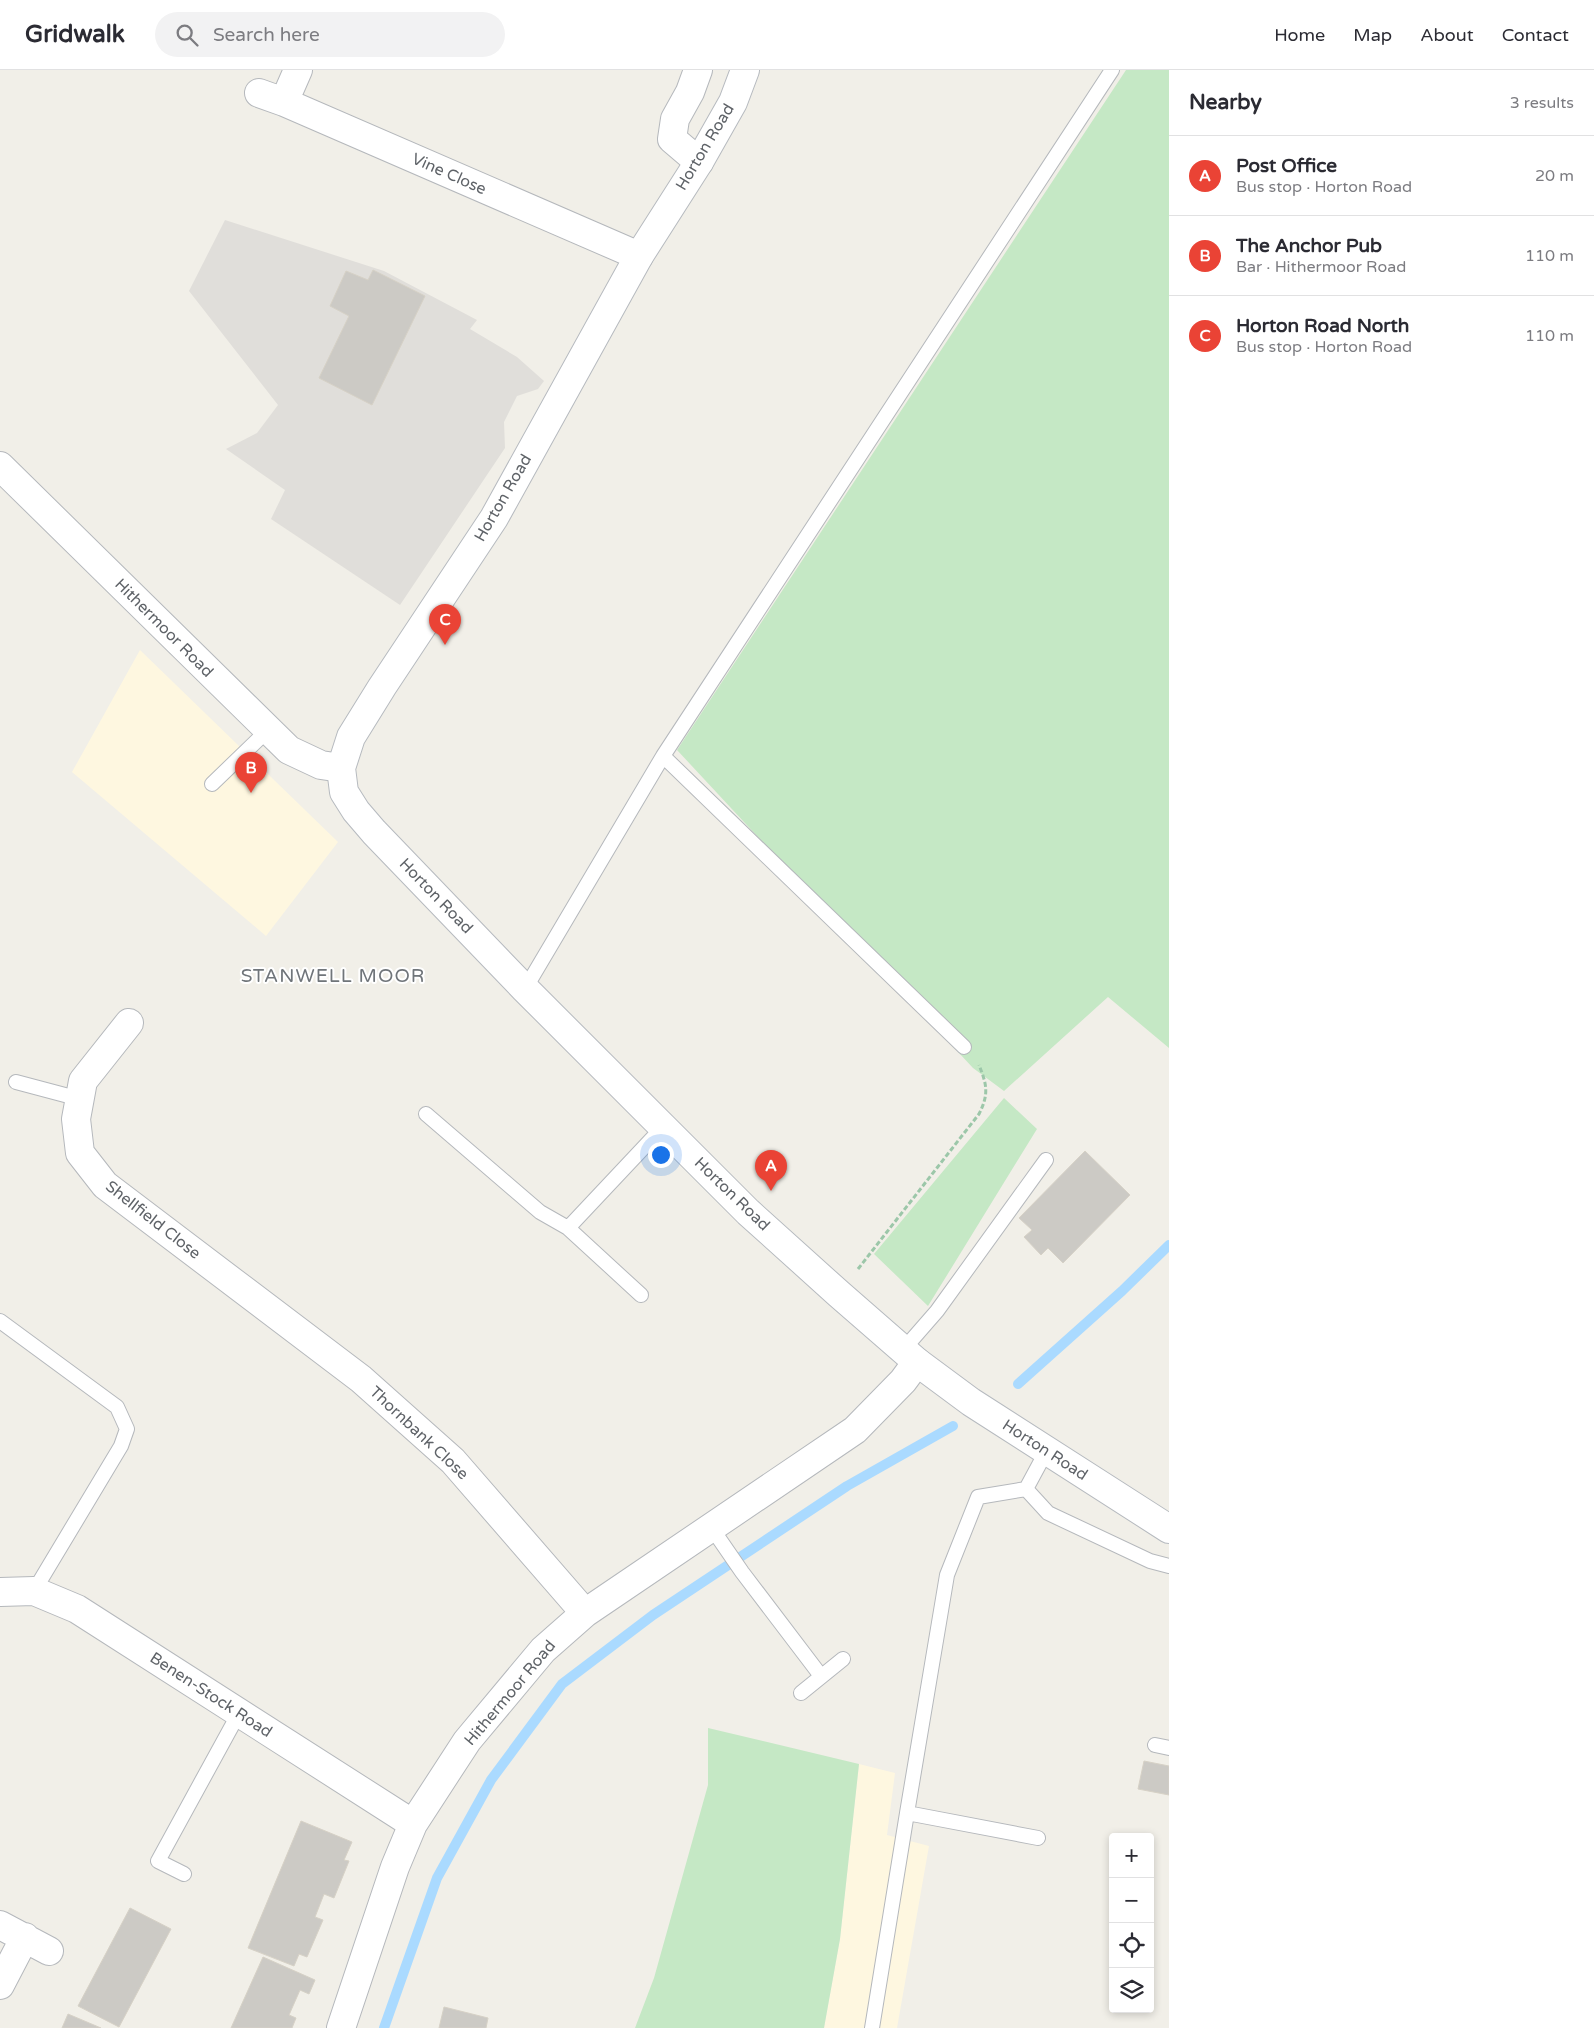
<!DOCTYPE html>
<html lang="en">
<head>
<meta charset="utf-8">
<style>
  body { margin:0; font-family:"Varela Round",sans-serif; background:#f2f2f3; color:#2b2b33 }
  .controls { position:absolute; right:15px; bottom:15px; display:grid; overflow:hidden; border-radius:5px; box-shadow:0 2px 8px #0003 }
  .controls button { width:45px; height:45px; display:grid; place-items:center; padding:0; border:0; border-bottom:1px solid #e1e1e2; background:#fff; color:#2b2b33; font:25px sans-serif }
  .you { position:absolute; left:660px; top:1084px; width:18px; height:18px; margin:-12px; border:4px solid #fff; border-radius:50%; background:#1a73e8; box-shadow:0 0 0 8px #1a73e833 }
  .badge { display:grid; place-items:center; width:32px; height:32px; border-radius:50%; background:#ea4335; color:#fff; font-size:16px; font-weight:700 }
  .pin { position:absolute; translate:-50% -41px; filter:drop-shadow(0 1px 2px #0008) }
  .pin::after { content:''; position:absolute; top:26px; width:18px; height:15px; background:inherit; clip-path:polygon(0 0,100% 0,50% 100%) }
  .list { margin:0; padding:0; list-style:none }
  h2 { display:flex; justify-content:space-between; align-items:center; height:65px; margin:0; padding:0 20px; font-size:21px }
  h2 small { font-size:16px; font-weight:400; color:#7c7c81 }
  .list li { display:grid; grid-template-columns:32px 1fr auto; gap:15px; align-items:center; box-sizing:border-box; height:80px; padding:0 20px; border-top:1px solid #e1e1e2 }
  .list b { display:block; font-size:19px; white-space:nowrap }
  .list p { margin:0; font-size:16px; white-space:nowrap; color:#7c7c81 }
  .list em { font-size:16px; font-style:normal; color:#7c7c81 }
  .icon { flex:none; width:28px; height:28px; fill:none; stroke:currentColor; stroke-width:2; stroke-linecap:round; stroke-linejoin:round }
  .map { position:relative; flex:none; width:1169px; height:1958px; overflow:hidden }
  header { display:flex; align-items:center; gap:30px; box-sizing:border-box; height:70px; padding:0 25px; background:#fff; border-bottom:1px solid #e1e1e2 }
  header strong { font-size:24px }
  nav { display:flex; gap:28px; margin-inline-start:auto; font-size:18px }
  .search { width:350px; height:45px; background:#f2f2f3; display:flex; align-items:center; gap:12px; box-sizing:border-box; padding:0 18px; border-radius:28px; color:#7c7c81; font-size:19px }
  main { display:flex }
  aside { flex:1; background:#fff }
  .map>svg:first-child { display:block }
  .commercial { fill:#fef7e0 }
  .industrial { fill:#e0deda }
  .green { fill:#c5e8c5 }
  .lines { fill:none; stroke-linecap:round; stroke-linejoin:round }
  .stream { stroke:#aadaff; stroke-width:10 }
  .building { fill:#cccac5; stroke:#d6d1c6 }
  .lane-casing { stroke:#b5b8bc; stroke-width:16 }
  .street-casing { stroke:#b5b8bc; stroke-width:30 }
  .secondary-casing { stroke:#b6babf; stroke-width:30 }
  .path { stroke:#9cc7a9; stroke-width:3; stroke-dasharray:5 2.5; stroke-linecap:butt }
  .lane { stroke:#fff; stroke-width:14 }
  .street { stroke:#fff; stroke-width:28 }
  .secondary { stroke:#fff; stroke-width:28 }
  .labels { text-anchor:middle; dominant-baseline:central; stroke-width:4; stroke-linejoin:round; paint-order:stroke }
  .street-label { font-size:16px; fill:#5f6368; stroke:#fff }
  .quarter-label { font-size:19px; letter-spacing:1px; fill:#70757a; stroke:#fff }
</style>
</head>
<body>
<header>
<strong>Gridwalk</strong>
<div class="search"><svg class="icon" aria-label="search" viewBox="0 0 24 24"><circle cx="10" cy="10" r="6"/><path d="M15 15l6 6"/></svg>Search here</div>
<nav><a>Home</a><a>Map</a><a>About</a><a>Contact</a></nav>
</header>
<main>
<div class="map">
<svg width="1169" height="1958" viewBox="0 0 1169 1958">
  <rect width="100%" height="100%" fill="#f1efe8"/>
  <path class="commercial" d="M140,580L338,772L266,866L72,702Z
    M859,1694L895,1703L887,1765L929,1776L897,1958H824L840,1869Z"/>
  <path class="industrial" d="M225,150L384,201L477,250L470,259L517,287L544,311L538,319L517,326L504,352L505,378L400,535L271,449L285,420L226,379L257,363L278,335L189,221Z"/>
  <path class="green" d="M1126,0H1169V978L1108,927L1004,1021L973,998L677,680Z
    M1004,1028L1037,1059L928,1236L874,1184Z
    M708,1658L859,1694L840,1869L824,1958H635L654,1908L708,1715Z"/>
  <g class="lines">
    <path class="stream" d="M1018,1314L1122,1221L1169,1175
      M384,1958L437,1808L491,1710L562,1614L653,1545L847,1416L953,1356"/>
  </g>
  <path class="building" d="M373,200L425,226L372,335L319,308L349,246L330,236L346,201L368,210Z
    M1085,1081L1130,1125L1063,1193L1048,1178L1041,1185L1024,1167L1032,1160L1019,1148Z
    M1144,1691L1169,1696V1725L1138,1719Z
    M301,1751L352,1772L344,1790L349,1791L334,1828L324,1824L315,1847L323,1850L307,1887L299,1884L294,1896L248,1878Z
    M130,1838L171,1859L119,1957L78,1936Z
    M263,1887L315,1910L309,1924L300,1920L289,1945L296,1948L292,1958H231Z
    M444,1937L488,1948L486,1958H439Z
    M68,1944L101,1958H62Z"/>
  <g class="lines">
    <g class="lane-casing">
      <path id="lane" d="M663,686L964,977
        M212,714L268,660
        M525,919L663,686L1112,0
        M16,1012L80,1029
        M426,1044L540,1142L568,1158
        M641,1225L568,1158L663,1057
        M0,1251L117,1337L127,1359L121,1376L34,1521
        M903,1280L937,1241L1046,1090
        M1047,1380L1026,1419L1048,1443L1150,1491L1169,1496
        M1026,1419L978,1427L947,1505L907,1743L1038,1768
        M711,1457L742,1502L821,1606
        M801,1623L843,1589
        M1155,1675L1169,1678
        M184,1804L158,1791L239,1643
        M872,1958L907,1743"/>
    </g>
    <g class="street-casing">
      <path id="street" d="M698,0L690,22L675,49L672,69L699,92
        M259,23L284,32L639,186
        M284,32L298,0
        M0,396L289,680L321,695L341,698
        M129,953L83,1011L76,1049L80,1083L105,1115L361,1309L453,1391L585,1543
        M0,1522L34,1521L77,1539L413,1754
        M0,1855L49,1881
        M0,1915L25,1867
        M341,1958L395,1797L413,1754L467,1671L543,1580L585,1543L855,1360L903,1311L917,1292"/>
    </g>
    <g class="secondary-casing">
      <path id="secondary" d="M745,0L733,32L699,92L639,186L494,448L382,617L351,667L341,698L344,722L356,741L374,762L525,919L748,1142L839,1224L917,1292L971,1332L1169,1459"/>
    </g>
    <path class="path" d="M858,1199L979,1044C989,1024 987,1015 979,995"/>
    <use href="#lane" class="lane"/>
    <use href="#street" class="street"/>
    <use href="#secondary" class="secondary"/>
  </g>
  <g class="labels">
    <g class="street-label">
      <text transform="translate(705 77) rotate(-59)">Horton Road</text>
      <text transform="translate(449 104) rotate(24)">Vine Close</text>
      <text transform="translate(503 428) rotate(-60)">Horton Road</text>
      <text transform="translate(164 558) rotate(45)">Hithermoor Road</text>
      <text transform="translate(436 826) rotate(46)">Horton Road</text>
      <text transform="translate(732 1124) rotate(44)">Horton Road</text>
      <text transform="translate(153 1150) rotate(38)">Shellfield Close</text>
      <text transform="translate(419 1363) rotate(43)">Thornbank Close</text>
      <text transform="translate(1045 1380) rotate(33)">Horton Road</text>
      <text transform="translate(510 1623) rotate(-50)">Hithermoor Road</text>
      <text transform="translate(211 1625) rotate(33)">Benen-Stock Road</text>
    </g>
    <g class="quarter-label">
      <text x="333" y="906">STANWELL MOOR</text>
    </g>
  </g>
</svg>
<div class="controls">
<button>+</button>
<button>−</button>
<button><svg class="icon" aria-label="locate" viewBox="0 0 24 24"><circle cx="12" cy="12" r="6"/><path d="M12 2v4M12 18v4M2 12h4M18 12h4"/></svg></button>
<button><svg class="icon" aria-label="layers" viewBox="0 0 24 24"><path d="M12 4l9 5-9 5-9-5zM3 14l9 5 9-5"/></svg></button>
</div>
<div class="you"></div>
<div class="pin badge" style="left:771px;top:1121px">A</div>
<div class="pin badge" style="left:251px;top:723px">B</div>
<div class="pin badge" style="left:445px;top:575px">C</div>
</div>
<aside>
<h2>Nearby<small>3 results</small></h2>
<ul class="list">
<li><span class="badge">A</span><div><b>Post Office</b><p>Bus stop · Horton Road</p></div><em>20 m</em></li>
<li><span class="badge">B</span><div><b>The Anchor Pub</b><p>Bar · Hithermoor Road</p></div><em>110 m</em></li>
<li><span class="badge">C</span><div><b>Horton Road North</b><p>Bus stop · Horton Road</p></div><em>110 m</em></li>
</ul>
</aside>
</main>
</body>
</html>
